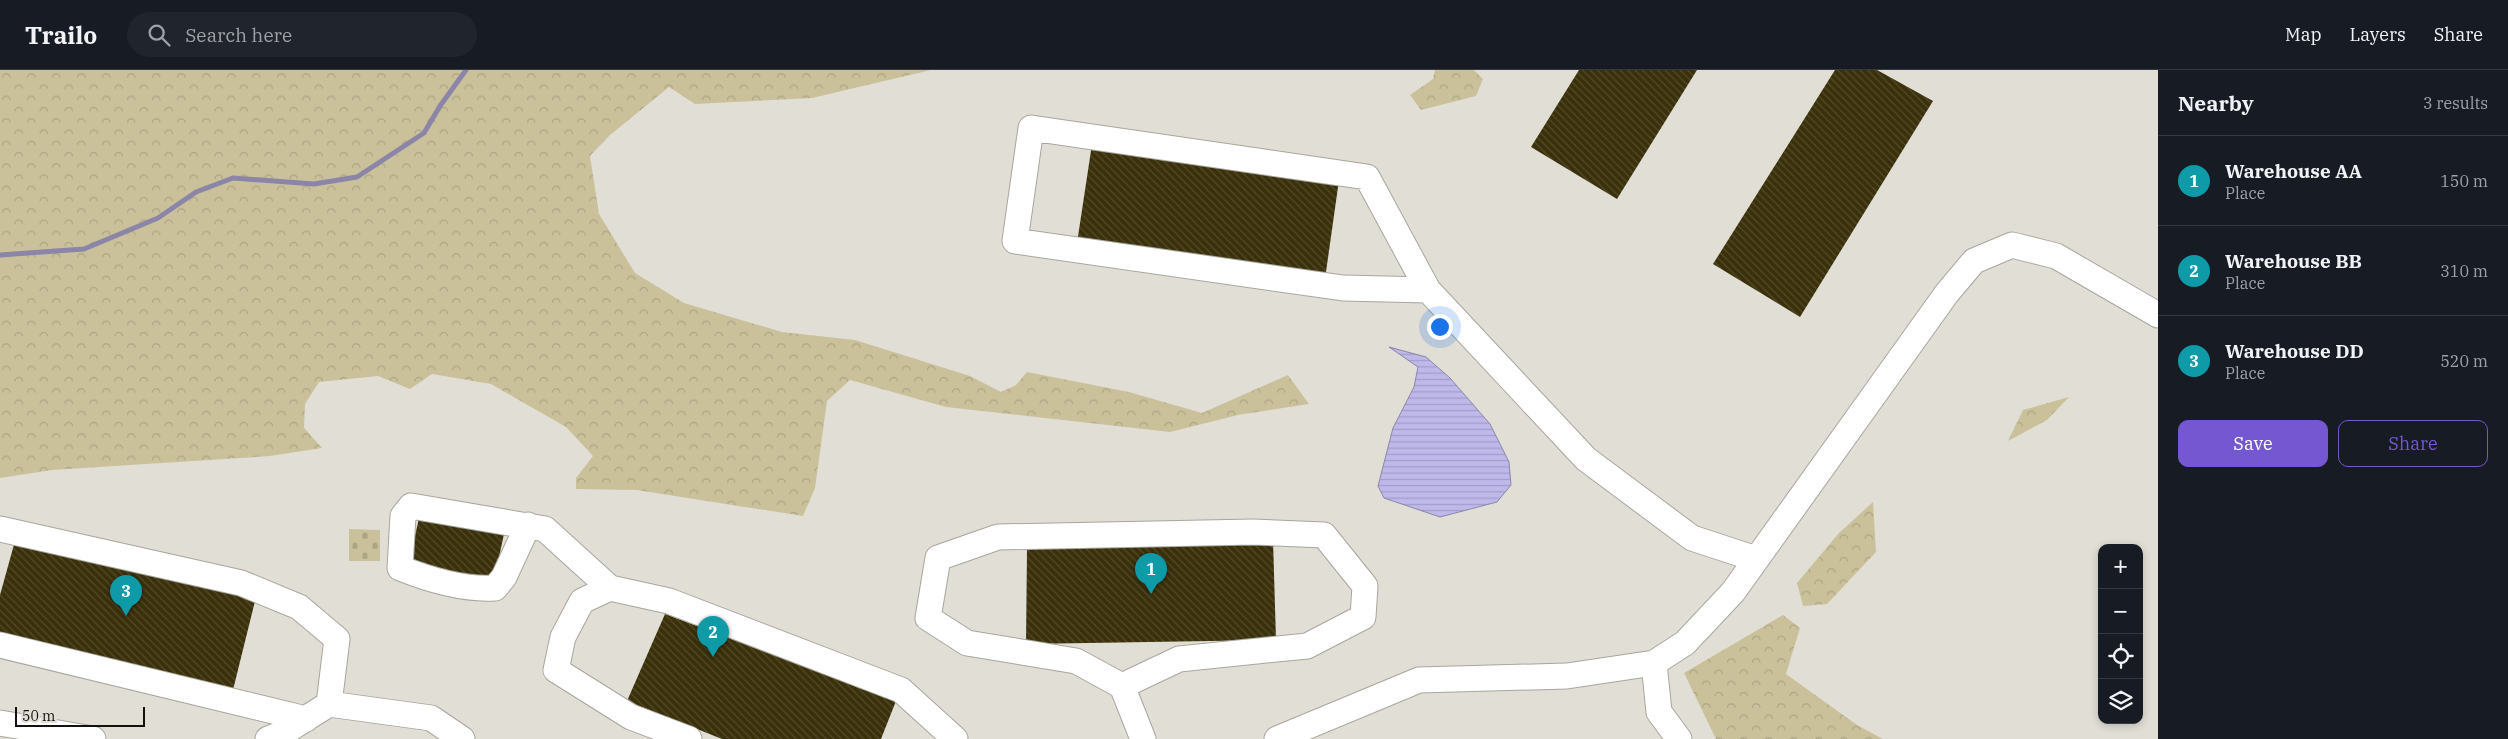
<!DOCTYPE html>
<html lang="en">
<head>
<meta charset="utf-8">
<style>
  body { margin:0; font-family:"IBM Plex Serif",serif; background:#20242c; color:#f1f3f6 }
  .controls { position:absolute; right:15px; bottom:15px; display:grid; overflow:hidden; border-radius:10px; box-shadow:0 2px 8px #0003 }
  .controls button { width:45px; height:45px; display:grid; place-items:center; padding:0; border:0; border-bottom:1px solid #363941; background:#171b24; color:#f1f3f6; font:25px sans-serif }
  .scale { position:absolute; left:15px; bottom:12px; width:130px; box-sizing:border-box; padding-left:5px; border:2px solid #12110e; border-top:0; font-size:14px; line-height:18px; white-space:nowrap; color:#12110e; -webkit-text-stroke:4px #e1ded6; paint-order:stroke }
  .you { position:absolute; left:1439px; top:256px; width:18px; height:18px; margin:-12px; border:4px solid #fff; border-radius:50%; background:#1a73e8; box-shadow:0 0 0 8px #1a73e833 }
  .badge { display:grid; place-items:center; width:32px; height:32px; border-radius:50%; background:#7557d1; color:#fff; font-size:16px; font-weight:700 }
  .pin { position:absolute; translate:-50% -41px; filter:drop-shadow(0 1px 2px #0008) }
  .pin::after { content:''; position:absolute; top:26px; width:18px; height:15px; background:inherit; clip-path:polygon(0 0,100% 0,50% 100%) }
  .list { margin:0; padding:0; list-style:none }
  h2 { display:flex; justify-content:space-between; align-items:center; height:65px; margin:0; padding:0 20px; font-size:21px }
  h2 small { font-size:16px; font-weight:400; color:#9ea1a6 }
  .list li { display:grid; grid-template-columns:32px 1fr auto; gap:15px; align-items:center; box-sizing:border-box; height:90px; padding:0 20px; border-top:1px solid #363941 }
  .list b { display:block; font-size:19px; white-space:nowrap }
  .list p { margin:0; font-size:16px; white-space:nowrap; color:#9ea1a6 }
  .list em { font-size:16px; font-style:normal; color:#9ea1a6 }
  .actions { display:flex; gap:10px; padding:15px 20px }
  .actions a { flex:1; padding:11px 0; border:1px solid #7557d1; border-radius:10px; text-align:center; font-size:18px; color:#7557d1 }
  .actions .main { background:#7557d1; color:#fff }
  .icon { flex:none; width:28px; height:28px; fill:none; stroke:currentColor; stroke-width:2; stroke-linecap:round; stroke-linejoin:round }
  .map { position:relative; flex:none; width:2158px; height:669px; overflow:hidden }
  header { display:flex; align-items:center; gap:30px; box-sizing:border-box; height:70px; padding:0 25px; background:#171b24; border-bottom:1px solid #363941 }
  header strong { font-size:24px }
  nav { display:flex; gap:28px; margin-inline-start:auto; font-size:18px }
  .search { width:350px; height:45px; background:#20242c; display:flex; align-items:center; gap:12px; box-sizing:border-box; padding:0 18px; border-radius:28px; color:#9ea1a6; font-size:19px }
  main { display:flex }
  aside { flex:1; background:#171b24 }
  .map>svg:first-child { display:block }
  .forest { fill:url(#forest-crowns) }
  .cemetery { fill:url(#cemetery-stones) }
  .water { fill:url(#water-rules); stroke:#8b86a8 }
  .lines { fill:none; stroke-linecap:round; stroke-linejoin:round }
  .stream { stroke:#8b86a8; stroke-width:5 }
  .building { fill:url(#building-back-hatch) }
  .minor-casing { stroke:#a8a69d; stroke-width:27 }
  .minor { stroke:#fff; stroke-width:25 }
</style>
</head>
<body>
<header>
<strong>Trailo</strong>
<div class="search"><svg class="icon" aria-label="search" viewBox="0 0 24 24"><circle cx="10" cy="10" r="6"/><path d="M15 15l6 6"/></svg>Search here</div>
<nav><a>Map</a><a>Layers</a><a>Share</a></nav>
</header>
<main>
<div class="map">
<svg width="2158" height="669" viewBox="0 0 2158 669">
  <defs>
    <pattern id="forest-crowns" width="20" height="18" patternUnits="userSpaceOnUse" patternTransform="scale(1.25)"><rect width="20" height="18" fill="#cac19b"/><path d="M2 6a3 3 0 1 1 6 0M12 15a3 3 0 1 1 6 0" fill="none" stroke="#aca584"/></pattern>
    <pattern id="cemetery-stones" width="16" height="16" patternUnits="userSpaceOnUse" patternTransform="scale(1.25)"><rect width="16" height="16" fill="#cac19b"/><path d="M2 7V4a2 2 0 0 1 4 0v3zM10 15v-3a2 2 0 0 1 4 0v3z" fill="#aca584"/></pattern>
    <pattern id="water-rules" width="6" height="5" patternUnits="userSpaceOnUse" patternTransform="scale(1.25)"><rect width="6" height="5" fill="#bfb8ea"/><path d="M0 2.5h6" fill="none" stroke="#a39dc8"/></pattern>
    <pattern id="building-back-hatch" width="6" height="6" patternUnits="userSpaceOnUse" patternTransform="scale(1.25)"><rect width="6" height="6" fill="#3a300a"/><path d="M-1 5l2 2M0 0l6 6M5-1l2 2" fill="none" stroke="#534b2d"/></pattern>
  </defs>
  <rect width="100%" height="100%" fill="#e1ded6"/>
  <path class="forest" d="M0,0H931L812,28L695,34L669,17L610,65L590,86L599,144L635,203L684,233L782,262L855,270L970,306L1001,322L1016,315L1027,302L1129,322L1202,343L1288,305L1309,334L1238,345L1170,362L946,337L850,310L827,331L815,418L803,446L637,420L576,419V408L593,386L566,357L491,314L432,304L410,319L378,306L319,312L305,334L304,358L322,378L270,386L52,400L0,408Z
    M1435,0H1474L1483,9L1476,26L1421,40L1410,25L1433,9Z
    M2069,327L2047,350L2008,371L2023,340Z
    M1873,432L1876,482L1827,534L1803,536L1797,513L1839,463Z
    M1783,545L1800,558L1786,604L1857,655L1883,669H1716L1684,603Z"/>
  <path class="cemetery" d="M349,459L380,460V491H349Z"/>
  <path class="water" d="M1389,277L1426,287L1450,308L1490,354L1509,392L1511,415L1497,432L1440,447L1384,428L1378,416L1393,358L1414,317L1418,297Z"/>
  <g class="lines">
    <path class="stream" d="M0,185L84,179L158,148L196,122L233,108L314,114L357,107L424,63L440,36L466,0"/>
  </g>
  <path class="building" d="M1579,0H1697L1617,129L1531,77Z
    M1835,0H1877L1933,31L1800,247L1713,194Z
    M1092,74L1339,110L1325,209L1077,173Z
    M419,448L504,464L494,510L409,493Z
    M1273,470L1276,570L1026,574L1027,479Z
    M15,471L256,527L232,624L0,565V525Z
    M665,544L896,631L881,669H722L627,631Z"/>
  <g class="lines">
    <g class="minor-casing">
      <path id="minor" d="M1428,220L1343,218L1015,171L1031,58L1367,107L1428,220L1586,389L1692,468L1756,489
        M528,455L504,507L495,518C463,520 430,510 400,498L403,446L411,436L545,459L610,518
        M0,459L241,513L299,537L337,569L329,634
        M0,575L306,649
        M1654,593L1659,642L1679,669
        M1122,616L1179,589L1307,576L1363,547L1365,516L1324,465L1253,462L998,467L938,488L928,548L967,573L1076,591L1122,616L1143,669
        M0,653L93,669
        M268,669L283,663L329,634L431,648L462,669
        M689,669L631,647L556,600L563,567L582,531L610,518L669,531L901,620L955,669
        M1277,669L1419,610L1567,606L1654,593L1685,573L1733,522L1947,223L1974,191L2012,175L2056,186L2158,245"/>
    </g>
    <use href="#minor" class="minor"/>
  </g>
</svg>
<div class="controls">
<button>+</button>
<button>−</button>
<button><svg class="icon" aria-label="locate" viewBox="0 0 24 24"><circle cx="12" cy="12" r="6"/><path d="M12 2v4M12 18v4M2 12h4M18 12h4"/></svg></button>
<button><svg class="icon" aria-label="layers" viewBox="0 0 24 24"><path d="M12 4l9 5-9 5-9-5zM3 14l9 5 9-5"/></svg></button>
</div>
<div class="scale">50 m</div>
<div class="you"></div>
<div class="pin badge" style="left:1151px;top:524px;background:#0f9aa8">1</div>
<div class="pin badge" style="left:713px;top:587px;background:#0f9aa8">2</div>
<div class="pin badge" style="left:126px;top:546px;background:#0f9aa8">3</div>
</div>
<aside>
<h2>Nearby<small>3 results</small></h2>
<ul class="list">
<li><span class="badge" style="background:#0f9aa8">1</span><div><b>Warehouse AA</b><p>Place</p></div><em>150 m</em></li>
<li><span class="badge" style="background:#0f9aa8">2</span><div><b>Warehouse BB</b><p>Place</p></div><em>310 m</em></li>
<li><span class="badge" style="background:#0f9aa8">3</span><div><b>Warehouse DD</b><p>Place</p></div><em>520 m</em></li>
</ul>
<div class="actions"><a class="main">Save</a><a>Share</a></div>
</aside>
</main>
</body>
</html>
